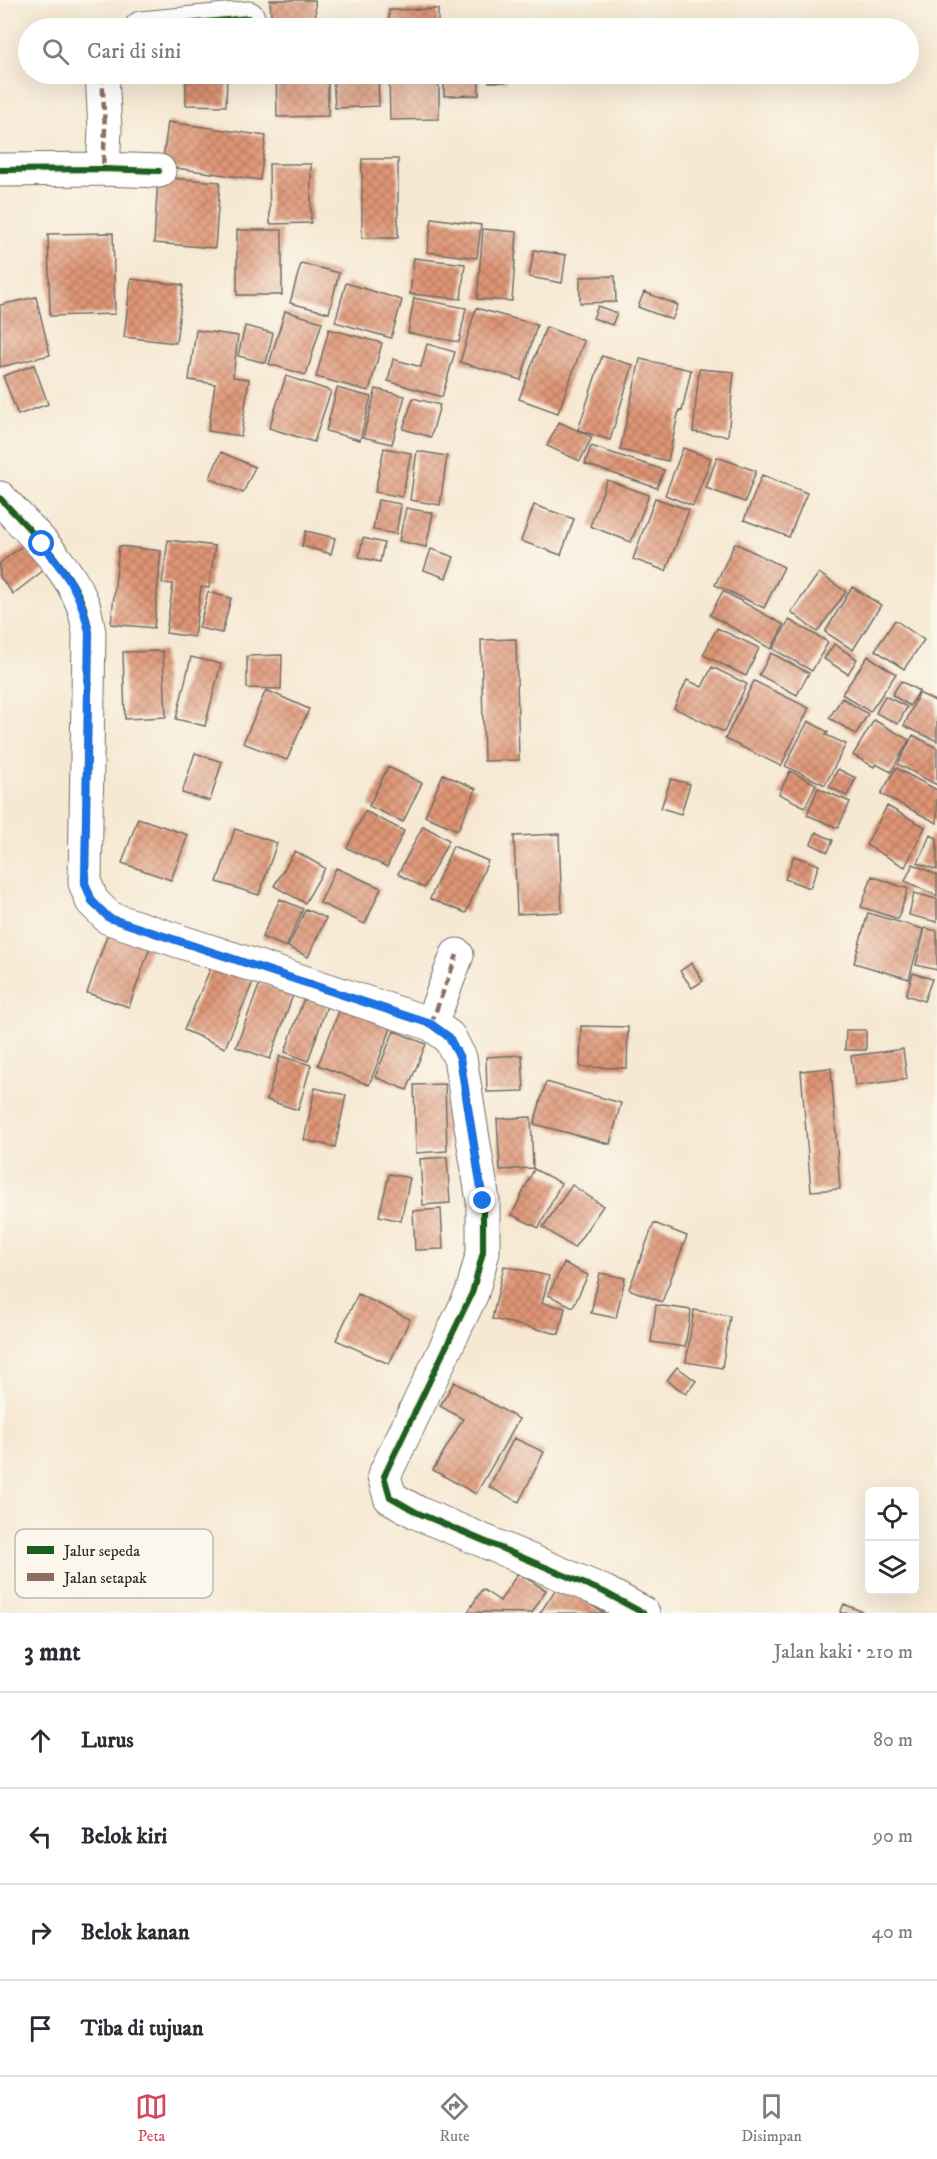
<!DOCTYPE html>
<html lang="id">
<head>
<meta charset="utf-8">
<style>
  body { margin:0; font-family:"IM FELL DW Pica",serif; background:#f7f7f7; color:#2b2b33 }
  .controls { position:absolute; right:18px; bottom:18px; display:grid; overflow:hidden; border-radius:9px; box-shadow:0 6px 24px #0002 }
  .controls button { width:54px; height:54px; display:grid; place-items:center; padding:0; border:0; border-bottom:2px solid #e1e1e2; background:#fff; color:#2b2b33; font:30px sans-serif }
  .stop { position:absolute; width:18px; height:18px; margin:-14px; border:4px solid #1a73e8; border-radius:50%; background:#fff }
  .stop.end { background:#1a73e8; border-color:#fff; box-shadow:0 2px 6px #0008 }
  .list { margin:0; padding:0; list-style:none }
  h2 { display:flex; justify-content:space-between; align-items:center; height:78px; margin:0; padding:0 24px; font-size:26px }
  h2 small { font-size:20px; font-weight:400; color:#7c7c81 }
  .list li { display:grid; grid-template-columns:39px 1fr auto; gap:18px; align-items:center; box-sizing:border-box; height:96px; padding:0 24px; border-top:2px solid #e1e1e2 }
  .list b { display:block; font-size:22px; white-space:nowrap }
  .list em { font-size:20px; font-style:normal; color:#7c7c81 }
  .icon { flex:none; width:33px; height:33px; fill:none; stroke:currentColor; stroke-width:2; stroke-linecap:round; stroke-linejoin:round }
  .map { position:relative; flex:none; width:937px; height:1613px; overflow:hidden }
  .search { position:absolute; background:#fff; box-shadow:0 6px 24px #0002; left:18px; right:18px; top:18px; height:66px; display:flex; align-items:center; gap:15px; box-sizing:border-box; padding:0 21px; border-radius:33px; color:#7c7c81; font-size:22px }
  .sheet { height:462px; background:#fff }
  nav { display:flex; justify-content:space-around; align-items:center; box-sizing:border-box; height:84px; border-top:2px solid #e1e1e2; background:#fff; font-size:16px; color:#7c7c81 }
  nav a { display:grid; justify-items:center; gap:3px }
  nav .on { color:#d1495b }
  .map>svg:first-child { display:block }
  .building { fill:url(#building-cross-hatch) }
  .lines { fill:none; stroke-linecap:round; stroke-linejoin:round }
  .minor-casing { stroke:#726d65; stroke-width:35 }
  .minor { stroke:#fff; stroke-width:33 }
  .quiet { stroke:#8d6e63; stroke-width:4.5; stroke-dasharray:9 4.5; stroke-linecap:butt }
  .cycleway-casing { stroke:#fbf7ec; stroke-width:10 }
  .cycleway { stroke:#1b5e20; stroke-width:6 }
  .route { stroke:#1a73e8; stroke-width:8 }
  .key { fill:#fbf7ec; stroke:#bdbab2; stroke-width:1.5 }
  .key-label { font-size:16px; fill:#2b2b2b }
</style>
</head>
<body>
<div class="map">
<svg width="937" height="1613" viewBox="0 0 937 1613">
  <defs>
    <pattern id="building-cross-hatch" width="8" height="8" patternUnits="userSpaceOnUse" patternTransform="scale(1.5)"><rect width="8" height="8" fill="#df9576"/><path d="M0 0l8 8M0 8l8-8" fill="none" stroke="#b57a61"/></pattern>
  </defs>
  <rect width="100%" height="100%" fill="#fbf7ec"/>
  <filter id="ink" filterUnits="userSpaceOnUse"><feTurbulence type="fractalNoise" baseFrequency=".0167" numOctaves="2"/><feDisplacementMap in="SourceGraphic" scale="12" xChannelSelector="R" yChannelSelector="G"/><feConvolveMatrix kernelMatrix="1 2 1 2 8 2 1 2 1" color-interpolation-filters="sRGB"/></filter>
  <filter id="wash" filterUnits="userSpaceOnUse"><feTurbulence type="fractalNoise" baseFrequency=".008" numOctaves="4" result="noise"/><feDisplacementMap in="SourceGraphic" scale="24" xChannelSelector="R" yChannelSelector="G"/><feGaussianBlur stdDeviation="1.35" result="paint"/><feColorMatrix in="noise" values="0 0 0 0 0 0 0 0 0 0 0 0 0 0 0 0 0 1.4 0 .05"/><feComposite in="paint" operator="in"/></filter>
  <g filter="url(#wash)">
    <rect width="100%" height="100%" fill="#f6e8d2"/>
    <g id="blocks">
      <path class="building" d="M270,0H315L316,23L272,26Z
        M438,9V28H389V10Z
        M186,74H227L226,106L186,105Z
        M276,74H328V116L277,117Z
        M333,74H378L379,106L335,108Z
        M389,74H439V119L390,120Z
        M444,74H479V95L444,96Z
        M489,74H507V82H489Z
        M168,122L266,136L260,180L162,166Z
        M362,159H398V238H362Z
        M269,164H311V223L270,224Z
        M158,177L220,182L215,248L154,243Z
        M432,218L481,225L477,258L427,252Z
        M483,229L517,232L512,301L477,299Z
        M237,230H282V295H237Z
        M113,233L115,314L50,316L48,234Z
        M534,250L566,255L562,283L529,277Z
        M414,258L465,264L461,299L410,294Z
        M301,263L339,273L329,313L290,303Z
        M615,276L616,302L580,303V277Z
        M131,279L183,285L176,343L124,337Z
        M346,283L402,300L391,338L335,322Z
        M644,292L678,305L672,320L638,307Z
        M36,297L50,355L0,367V305Z
        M414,298L466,308L459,342L408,333Z
        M598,306L617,313L612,325L593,318Z
        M476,308L537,325L521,380L460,362Z
        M285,311L322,322L306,375L269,364Z
        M245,326L273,333L266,363L238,356Z
        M546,327L584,341L558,413L519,399Z
        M329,329L382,343L369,391L316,377Z
        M196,330L238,336L233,377L249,379L241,436L208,431L215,384L189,380Z
        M427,344L455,352L442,397L388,381L393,359L421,367Z
        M602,356L633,365L610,440L578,430Z
        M640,359L691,370L682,411L679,410L668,461L620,450Z
        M34,365L48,404L18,415L3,376Z
        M699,369L734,372L728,436L693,432Z
        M286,376L331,391L314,442L269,428Z
        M337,388L371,397L360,440L326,431Z
        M376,389L405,396L392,444L363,437Z
        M413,398L440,405L431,437L403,429Z
        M559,422L592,437L580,461L547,446Z
        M591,446L664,470L657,488L585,464Z
        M384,448L411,453L402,497L375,492Z
        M683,448L711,458L693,506L665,495Z
        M417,451L447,456L440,505L410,500Z
        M221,452L255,467L243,493L210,478Z
        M717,457L756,471L745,502L706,488Z
        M762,475L807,493L789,537L744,520Z
        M607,480L649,495L631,542L590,526Z
        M655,498L689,510L666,571L633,559Z
        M378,500L401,504L396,534L373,530Z
        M534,505L574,519L561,555L521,541Z
        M406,508L433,513L426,547L399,541Z
        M306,531L335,538L331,554L302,546Z
        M363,538L384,543L380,562L359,557Z
        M168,540L215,546L209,588L201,587L194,637L166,633L173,584L162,583Z
        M735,543L784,567L764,608L715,585Z
        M23,545L44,570L13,594L0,577V563Z
        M119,546L161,551L154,628L111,624Z
        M431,549L454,557L446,578L424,570Z
        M819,573L846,592L817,632L791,612Z
        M852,587L881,605L853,650L825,632Z
        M723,591L784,625L771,649L710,615Z
        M208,592L231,598L222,633L199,628Z
        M789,620L828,642L812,671L773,649Z
        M895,620L924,640L904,669L875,650Z
        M717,628L759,648L746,676L703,655Z
        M516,639L519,760L484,761L481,640Z
        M834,644L857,659L848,674L824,659Z
        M163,651L166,717L125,719L123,652Z
        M771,653L809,673L797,695L759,675Z
        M282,655L281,689L247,688V656Z
        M868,656L896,674L870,712L842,694Z
        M191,657L221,664L205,726L176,719Z
        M712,667L747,684L724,732L674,708L687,680L702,687Z
        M754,681L809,708L781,766L725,739Z
        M901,681L919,691L910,706L892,695Z
        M266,690L309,709L287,760L243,743Z
        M919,693L937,702V741L904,726Z
        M885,696L907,707L898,724L876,713Z
        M842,698L868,714L856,734L829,718Z
        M874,720L909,740L891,772L876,764L874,767L853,755Z
        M808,721L828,732L826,735L846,744L825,785L785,766Z
        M913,735L937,748V785L898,764Z
        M195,753L222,762L210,801L182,793Z
        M388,767L422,783L403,822L369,806Z
        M896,768L937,790V823L881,794Z
        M838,769L856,778L847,796L829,787Z
        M790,771L816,784L805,807L779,794Z
        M443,774L476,789L458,830L425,816Z
        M671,779L690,784L681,814L661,808Z
        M818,788L850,802L838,828L807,815Z
        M887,806L925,827L905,867L866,845Z
        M365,811L404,831L387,867L347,848Z
        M138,818L188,835L171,880L122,863Z
        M423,826L449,840L424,888L398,874Z
        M235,829L277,843L259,895L217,882Z
        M816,832L833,840L828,852L811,844Z
        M559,834L562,912L517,914L514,836Z
        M930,835L937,838V870L918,863Z
        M453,846L488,861L466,913L430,899Z
        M295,851L325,868L305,903L274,886Z
        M794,856L819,865L810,888L785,879Z
        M913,864L937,875V896L905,881Z
        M336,868L381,888L365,924L320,903Z
        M872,876L908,889L898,919L861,907Z
        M914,893L937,899V922L909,915Z
        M280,899L303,909L286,947L262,937Z
        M306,909L326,918L308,957L288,947Z
        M868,913L923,929L909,979L854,963Z
        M110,927L152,942L129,1007L87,993Z
        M925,928L937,931V970L916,965Z
        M692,963L703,981L692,988L680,971Z
        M212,965L253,982L225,1048L184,1030Z
        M913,973L932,979L924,1001L906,995Z
        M260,983L293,995L270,1059L236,1047Z
        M304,998L327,1006L308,1061L285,1052Z
        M341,1006L392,1026L369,1085L318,1065Z
        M581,1026L628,1027L627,1068L580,1067Z
        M846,1030H866V1050H845Z
        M394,1031L426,1044L407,1090L375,1077Z
        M903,1049L907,1079L855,1086L851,1056Z
        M522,1055L524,1091L487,1092L486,1057Z
        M280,1056L311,1065L298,1110L267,1100Z
        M831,1068L840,1189L811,1191L801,1071Z
        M546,1082L621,1103L610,1144L534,1124Z
        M445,1084L447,1151L416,1153L414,1085Z
        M315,1088L346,1095L335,1147L304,1140Z
        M531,1117L533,1168L500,1170L497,1119Z
        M447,1157L450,1203L423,1205L420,1159Z
        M534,1169L561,1183L539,1228L512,1215Z
        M389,1174L410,1178L401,1221L379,1216Z
        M572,1185L603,1206L574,1248L543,1227Z
        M441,1209L443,1249L415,1250L413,1211Z
        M654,1223L687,1236L662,1302L629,1289Z
        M564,1263L588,1275L573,1307L548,1295Z
        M504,1266L549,1276L542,1303L565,1308L559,1334L492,1319Z
        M600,1273L625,1278L616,1318L591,1313Z
        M358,1294L410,1319L389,1364L336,1340Z
        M656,1305L691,1310L685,1347L651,1342Z
        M694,1310L730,1316L722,1368L686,1362Z
        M677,1367L696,1381L686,1394L667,1380Z
        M454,1382L519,1419L476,1494L433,1470L463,1419L440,1406Z
        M514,1438L544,1452L519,1502L489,1487Z
        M518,1573L546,1590L532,1613L468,1612L482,1589L500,1601Z
        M559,1584L604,1613H540Z
        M844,1604L865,1613H840Z"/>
    </g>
  </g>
  <g filter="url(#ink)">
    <use href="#blocks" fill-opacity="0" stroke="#726d65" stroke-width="1.5"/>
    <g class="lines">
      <g class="minor-casing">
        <path id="minor" d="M141,28L248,18
          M102,74L105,129L103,169
          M0,170L103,169L159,171
          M0,498C28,529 68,565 83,605C86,613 87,623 89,632L85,883L92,901L109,918L431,1024L449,1037L460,1058L483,1201V1252L472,1293L384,1476L390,1497L418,1513L604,1592L643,1613
          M431,1024L457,955"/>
      </g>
      <use href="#minor" class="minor"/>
      <path class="quiet" d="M102,74L105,129L103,169
        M431,1024L457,955"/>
      <g class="cycleway-casing">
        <path id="cycleway" d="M141,28L248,18
          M0,170L103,169L159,171
          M0,498C28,529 68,565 83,605C86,613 87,623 89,632L85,883L92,901L109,918L431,1024L449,1037L460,1058L483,1201V1252L472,1293L384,1476L390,1497L418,1513L604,1592L643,1613"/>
      </g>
      <use href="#cycleway" class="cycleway"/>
    </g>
  </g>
  <g class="lines" filter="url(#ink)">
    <path class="route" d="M42,544C68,577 80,590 89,632L85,883L92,901L109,918L431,1024L449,1037L460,1058L483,1201"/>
  </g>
  <rect x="15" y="1529" width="198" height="69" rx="9" class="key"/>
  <rect x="27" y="1546" width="27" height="8" fill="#1b5e20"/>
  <rect x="27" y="1573" width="27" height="8" fill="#8d6e63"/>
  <g class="key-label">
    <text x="64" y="1556">Jalur sepeda</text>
    <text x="64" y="1583">Jalan setapak</text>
  </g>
</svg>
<div class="controls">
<button><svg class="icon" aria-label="locate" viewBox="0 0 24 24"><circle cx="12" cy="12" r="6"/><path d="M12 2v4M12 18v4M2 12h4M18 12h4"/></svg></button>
<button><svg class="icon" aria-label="layers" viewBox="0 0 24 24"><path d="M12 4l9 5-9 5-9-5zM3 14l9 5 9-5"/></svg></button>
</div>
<div class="stop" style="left:42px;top:544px"></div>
<div class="stop end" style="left:483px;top:1201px"></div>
<div class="search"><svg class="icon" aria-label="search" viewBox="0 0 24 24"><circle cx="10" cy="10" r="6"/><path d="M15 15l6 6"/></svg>Cari di sini</div>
</div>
<section class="sheet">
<h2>3 mnt<small>Jalan kaki · 210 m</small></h2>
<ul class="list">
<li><svg class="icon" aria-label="ahead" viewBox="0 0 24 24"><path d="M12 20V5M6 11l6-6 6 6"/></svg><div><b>Lurus</b></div><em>80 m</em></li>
<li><svg class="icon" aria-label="left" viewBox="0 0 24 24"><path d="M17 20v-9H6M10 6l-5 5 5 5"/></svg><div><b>Belok kiri</b></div><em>90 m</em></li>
<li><svg class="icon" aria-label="right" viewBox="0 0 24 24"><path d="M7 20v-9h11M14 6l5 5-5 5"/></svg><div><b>Belok kanan</b></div><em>40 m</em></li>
<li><svg class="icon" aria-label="arrive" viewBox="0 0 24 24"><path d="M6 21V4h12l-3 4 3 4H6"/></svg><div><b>Tiba di tujuan</b></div></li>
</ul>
</section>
<nav>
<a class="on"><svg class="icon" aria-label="map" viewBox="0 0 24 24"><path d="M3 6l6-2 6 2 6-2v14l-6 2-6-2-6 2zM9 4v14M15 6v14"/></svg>Peta</a>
<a><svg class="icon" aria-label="directions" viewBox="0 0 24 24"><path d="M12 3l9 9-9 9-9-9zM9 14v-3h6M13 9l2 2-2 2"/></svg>Rute</a>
<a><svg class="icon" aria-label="saved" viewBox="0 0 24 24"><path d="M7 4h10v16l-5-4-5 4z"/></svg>Disimpan</a>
</nav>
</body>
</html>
